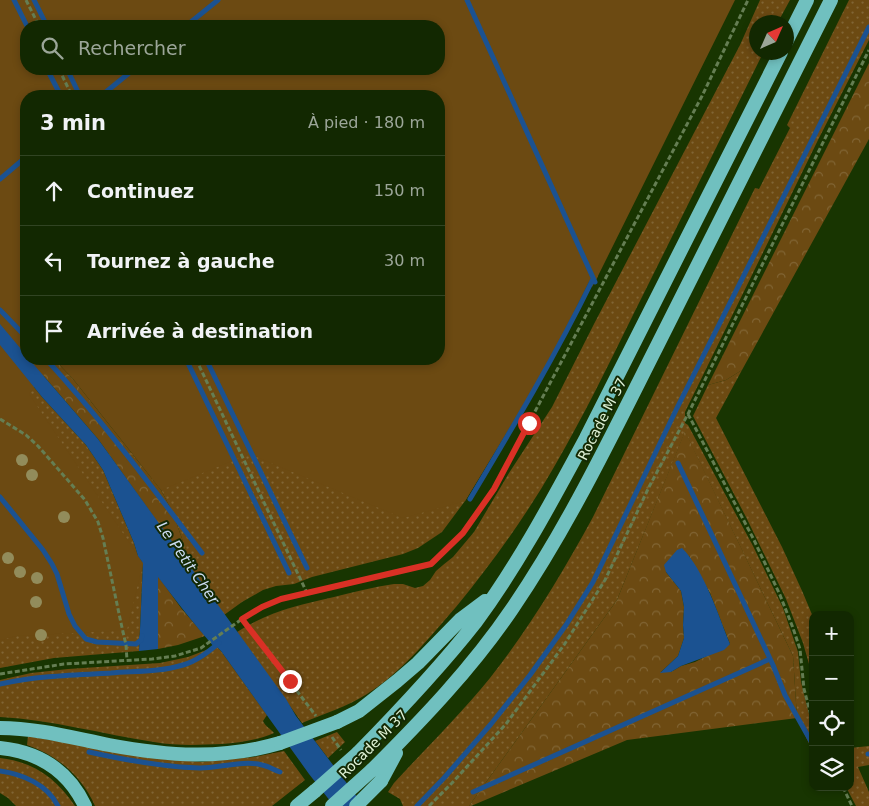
<!DOCTYPE html>
<html lang="fr">
<head>
<meta charset="utf-8">
<style>
  body { margin:0; font-family:"DejaVu Sans",sans-serif; background:#1b300b; color:#f1f3f6 }
  .controls { position:absolute; right:15px; bottom:15px; display:grid; overflow:hidden; border-radius:10px; box-shadow:0 2px 8px #0003 }
  .controls button { width:45px; height:45px; display:grid; place-items:center; padding:0; border:0; border-bottom:1px solid #314423; background:#122801; color:#f1f3f6; font:25px sans-serif }
  .compass { position:absolute; left:749px; top:15px; width:45px; height:45px; border-radius:50%; background:#122801; box-shadow:0 2px 8px #0003; rotate:45deg }
  .stop { position:absolute; width:15px; height:15px; margin:-11px; border:4px solid #d93025; border-radius:50%; background:#fff }
  .stop.end { background:#d93025; border-color:#fff; box-shadow:0 1px 5px #0008 }
  .list { margin:0; padding:0; list-style:none }
  h2 { display:flex; justify-content:space-between; align-items:center; height:65px; margin:0; padding:0 20px; font-size:21px }
  h2 small { font-size:16px; font-weight:400; color:#9ca699 }
  .list li { display:grid; grid-template-columns:32px 1fr auto; gap:15px; align-items:center; box-sizing:border-box; height:70px; padding:0 20px; border-top:1px solid #314423 }
  .list b { display:block; font-size:19px; white-space:nowrap }
  .list em { font-size:16px; font-style:normal; color:#9ca699 }
  .icon { flex:none; width:28px; height:28px; fill:none; stroke:currentColor; stroke-width:2; stroke-linecap:round; stroke-linejoin:round }
  .map { position:relative; flex:none; width:869px; height:806px; overflow:hidden }
  .search { position:absolute; background:#122801; box-shadow:0 2px 8px #0003; left:20px; top:20px; width:425px; height:55px; display:flex; align-items:center; gap:12px; box-sizing:border-box; padding:0 18px; border-radius:20px; color:#9ca699; font-size:19px }
  .panel { position:absolute; background:#122801; box-shadow:0 2px 8px #0003; left:20px; top:90px; width:425px; height:275px; border-radius:20px }
  .map>svg:first-child { display:block }
  .grass { fill:url(#grass-dots); fill-rule:evenodd }
  .forest { fill:url(#forest-crowns); fill-rule:evenodd }
  .park { fill:#6c4a12; fill-rule:evenodd }
  .water { fill:#1b5291 }
  .lines { fill:none; stroke-linecap:round; stroke-linejoin:round }
  .stream { stroke:#1b5291; stroke-width:5 }
  .path { stroke:#657e53; stroke-width:3; stroke-dasharray:5 2.5; stroke-linecap:butt }
  .trunk { stroke:#70c0bf; stroke-width:14 }
  .trunk-bridge { stroke:#70c0bf; stroke-width:14 }
  .tree { fill:#928c5b }
  .route { stroke:#d93025; stroke-width:6 }
  .labels { text-anchor:middle; dominant-baseline:central; stroke-width:4; stroke-linejoin:round; paint-order:stroke }
  .street-label { font-size:14px; fill:#dff1d5; stroke:#132904 }
  .water-label { font-size:15px; font-style:italic; fill:#ccddf3; stroke:#132904 }
</style>
</head>
<body>
<div class="map">
<svg width="869" height="806" viewBox="0 0 869 806">
  <defs>
    <pattern id="grass-dots" width="8" height="8" patternUnits="userSpaceOnUse" patternTransform="scale(1.25)"><rect width="8" height="8" fill="#6c4a12"/><path d="M2 2h.1M6 6h.1" fill="none" stroke="#816534" stroke-width="1.8" stroke-linecap="round"/></pattern>
    <pattern id="forest-crowns" width="20" height="18" patternUnits="userSpaceOnUse" patternTransform="scale(1.25)"><rect width="20" height="18" fill="#6c4a12"/><path d="M2 6a3 3 0 1 1 6 0M12 15a3 3 0 1 1 6 0" fill="none" stroke="#816534"/></pattern>
  </defs>
  <rect width="100%" height="100%" fill="#183501"/>
  <path class="grass" d="M0,0H473L598,276L592,287L589,281L570,320L535,386L465,501L442,532L418,548L403,554L312,577L294,584L276,586L263,590L242,602L224,615L194,573L173,513L161,490L134,455L439,359V96H26ZM26,26H439V69H26Z
    M760,0H790L778,22H756V52L763,53C720,140 677,227 633,315C608,366 583,417 554,467C526,516 492,563 456,607C429,638 402,672 367,694C347,707 323,714 302,723L237,632C268,612 298,605 334,597C354,592 374,587 394,584H403L415,588L423,586L430,580L436,571L443,565L453,557L474,532L509,473L552,407L594,324L740,45Z
    M849,0H869V40L818,140L685,412V423L688,425L753,546L783,608L798,652L801,682L813,730V752L797,718L793,656L685,432L617,600L469,806H403L400,799L388,792L394,783C426,748 460,715 490,678C530,627 562,574 593,517L755,188L759,189L790,128L787,125Z
    M0,345L42,397L86,445L103,470L134,543L138,556L143,563L139,651L54,658L0,668Z
    M742,370L716,418L782,547L803,593L813,617V694L809,664L803,643L786,599L746,517L693,416L708,385L726,380Z
    M214,647H217L221,651L267,715L263,721C265,726 271,729 274,733C258,740 240,743 222,744C199,745 177,746 154,742C102,734 52,720 0,717V680L31,673L68,669L160,663L188,657Z
    M337,732L345,742L328,758L315,741Z
    M28,736L151,758L201,762L254,757L284,751L305,780L272,806H95C82,776 57,755 27,745Z
    M869,746V765L858,767L869,792V806H856L846,787H850V748Z
    M0,758C34,762 56,778 75,806H16L8,798L0,793Z"/>
  <path class="forest" d="M869,63V139L742,370L726,380L708,385Z
    M29,359H54L73,379L161,490L173,513L194,573L98,439Z
    M685,431L793,656L797,718L627,740L471,806H469L617,600ZM689,556L710,593L730,644L695,662L681,666L671,672H661L678,656L684,638L683,625L684,607L681,591L666,572Z
    M158,576L181,608L205,636L178,645L158,649Z"/>
  <path class="park" d="M0,0H735L595,282L592,276L544,371L465,501L403,518L249,454L161,490L73,379L55,360L29,394L143,563L127,630L17,636L0,640ZM26,26H439V69H26ZM26,96H439V359H26Z"/>
  <path class="water" d="M0,324L26,355V359H29L98,439L286,699L296,716L364,806H334L309,774L221,651L217,647H214C194,624 176,601 158,577V649L139,651L143,563L138,556L134,543L103,470L86,445L42,397L0,345Z
    M682,548C704,570 718,614 730,644L724,650L681,666L671,672L660,673L678,656L684,638L683,625L684,607L681,591L666,572L664,565L677,550Z"/>
  <g class="lines">
    <path class="stream" d="M14,0L27,26
      M34,0L47,26
      M467,0L595,282
      M186,26L218,0
      M47,69L61,96
      M67,69L80,96
      M101,96L134,69
      M0,179L26,157
      M0,310L26,337
      M46,359C102,420 152,487 202,553
      M186,359L289,573
      M206,359L307,568
      M678,463L773,665L785,695L813,745
      M0,497L43,550L52,564L57,574L69,614L75,626L86,639L97,642L136,644L141,640L142,636
      M470,499C513,427 556,355 593,279
      M0,684C37,676 74,675 111,673C135,671 160,672 183,665C197,661 208,652 219,643
      M89,752C125,760 162,767 200,768C218,768 245,760 262,765C268,766 274,770 280,772
      M868,754H869
      M0,771C22,774 47,784 58,806
      M473,792L770,659
      M417,806L444,778L491,724L530,675L566,625L593,582L678,406L869,27"/>
    <path class="path" d="M26,0L39,26
      M59,69L72,96
      M196,359L307,593
      M688,414L754,540L780,595L793,628L800,649L804,689L813,723
      M0,419L26,435L38,446L85,500L98,522L103,538L121,623L126,645L127,660
      M242,619L316,716
      M0,674L64,664L152,659L175,656L201,648L242,619L262,607L281,599L431,564L463,533L494,489L702,96L748,0
      M332,737L341,750
      M843,787L852,806
      M429,806L452,783L506,724L564,645L605,580L649,487L688,414L869,50"/>
    <path class="trunk" d="M786,42L807,0
      M337,722L359,711L397,681L418,663L461,619L485,601
      M0,728C37,728 73,738 109,745C168,756 222,760 280,743
      M0,748C39,752 68,770 85,806
      M358,753C399,711 439,669 475,623C518,565 552,501 586,438L781,52
      M372,770C422,720 472,668 512,609C568,527 611,437 656,348C715,232 773,116 831,0
      M381,781L396,753
      M297,806L315,791"/>
    <path class="trunk-bridge" d="M280,743L337,722
      M315,791L358,753
      M332,806L372,770
      M356,806L381,781"/>
  </g>
  <g class="tree">
    <circle cx="22" cy="460" r="6"/>
    <circle cx="32" cy="475" r="6"/>
    <circle cx="64" cy="517" r="6"/>
    <circle cx="8" cy="558" r="6"/>
    <circle cx="20" cy="572" r="6"/>
    <circle cx="37" cy="578" r="6"/>
    <circle cx="36" cy="602" r="6"/>
    <circle cx="41" cy="635" r="6"/>
  </g>
  <g class="lines">
    <path class="route" d="M290,681L242,619L262,607L281,599L431,564L463,533L494,489L529,423"/>
  </g>
  <g class="labels">
    <g class="street-label">
      <text transform="translate(602 419) rotate(-63)">Rocade M 37</text>
      <text transform="translate(373 744) rotate(-45)">Rocade M 37</text>
    </g>
    <g class="water-label">
      <text transform="translate(188 563) rotate(55)">Le Petit Cher</text>
    </g>
  </g>
</svg>
<div class="controls">
<button>+</button>
<button>−</button>
<button><svg class="icon" aria-label="locate" viewBox="0 0 24 24"><circle cx="12" cy="12" r="6"/><path d="M12 2v4M12 18v4M2 12h4M18 12h4"/></svg></button>
<button><svg class="icon" aria-label="layers" viewBox="0 0 24 24"><path d="M12 4l9 5-9 5-9-5zM3 14l9 5 9-5"/></svg></button>
</div>
<svg class="compass" viewBox="-18 -18 36 36"><path d="M0-13l5 13h-10z" fill="#e53935"/><path d="M0 13l5-13h-10z" fill="#9ca699"/></svg>
<div class="stop" style="left:529px;top:423px"></div>
<div class="stop end" style="left:290px;top:681px"></div>
<div class="search"><svg class="icon" aria-label="search" viewBox="0 0 24 24"><circle cx="10" cy="10" r="6"/><path d="M15 15l6 6"/></svg>Rechercher</div>
<section class="panel">
<h2>3 min<small>À pied · 180 m</small></h2>
<ul class="list">
<li><svg class="icon" aria-label="ahead" viewBox="0 0 24 24"><path d="M12 20V5M6 11l6-6 6 6"/></svg><div><b>Continuez</b></div><em>150 m</em></li>
<li><svg class="icon" aria-label="left" viewBox="0 0 24 24"><path d="M17 20v-9H6M10 6l-5 5 5 5"/></svg><div><b>Tournez à gauche</b></div><em>30 m</em></li>
<li><svg class="icon" aria-label="arrive" viewBox="0 0 24 24"><path d="M6 21V4h12l-3 4 3 4H6"/></svg><div><b>Arrivée à destination</b></div></li>
</ul>
</section>
</div>
</body>
</html>
